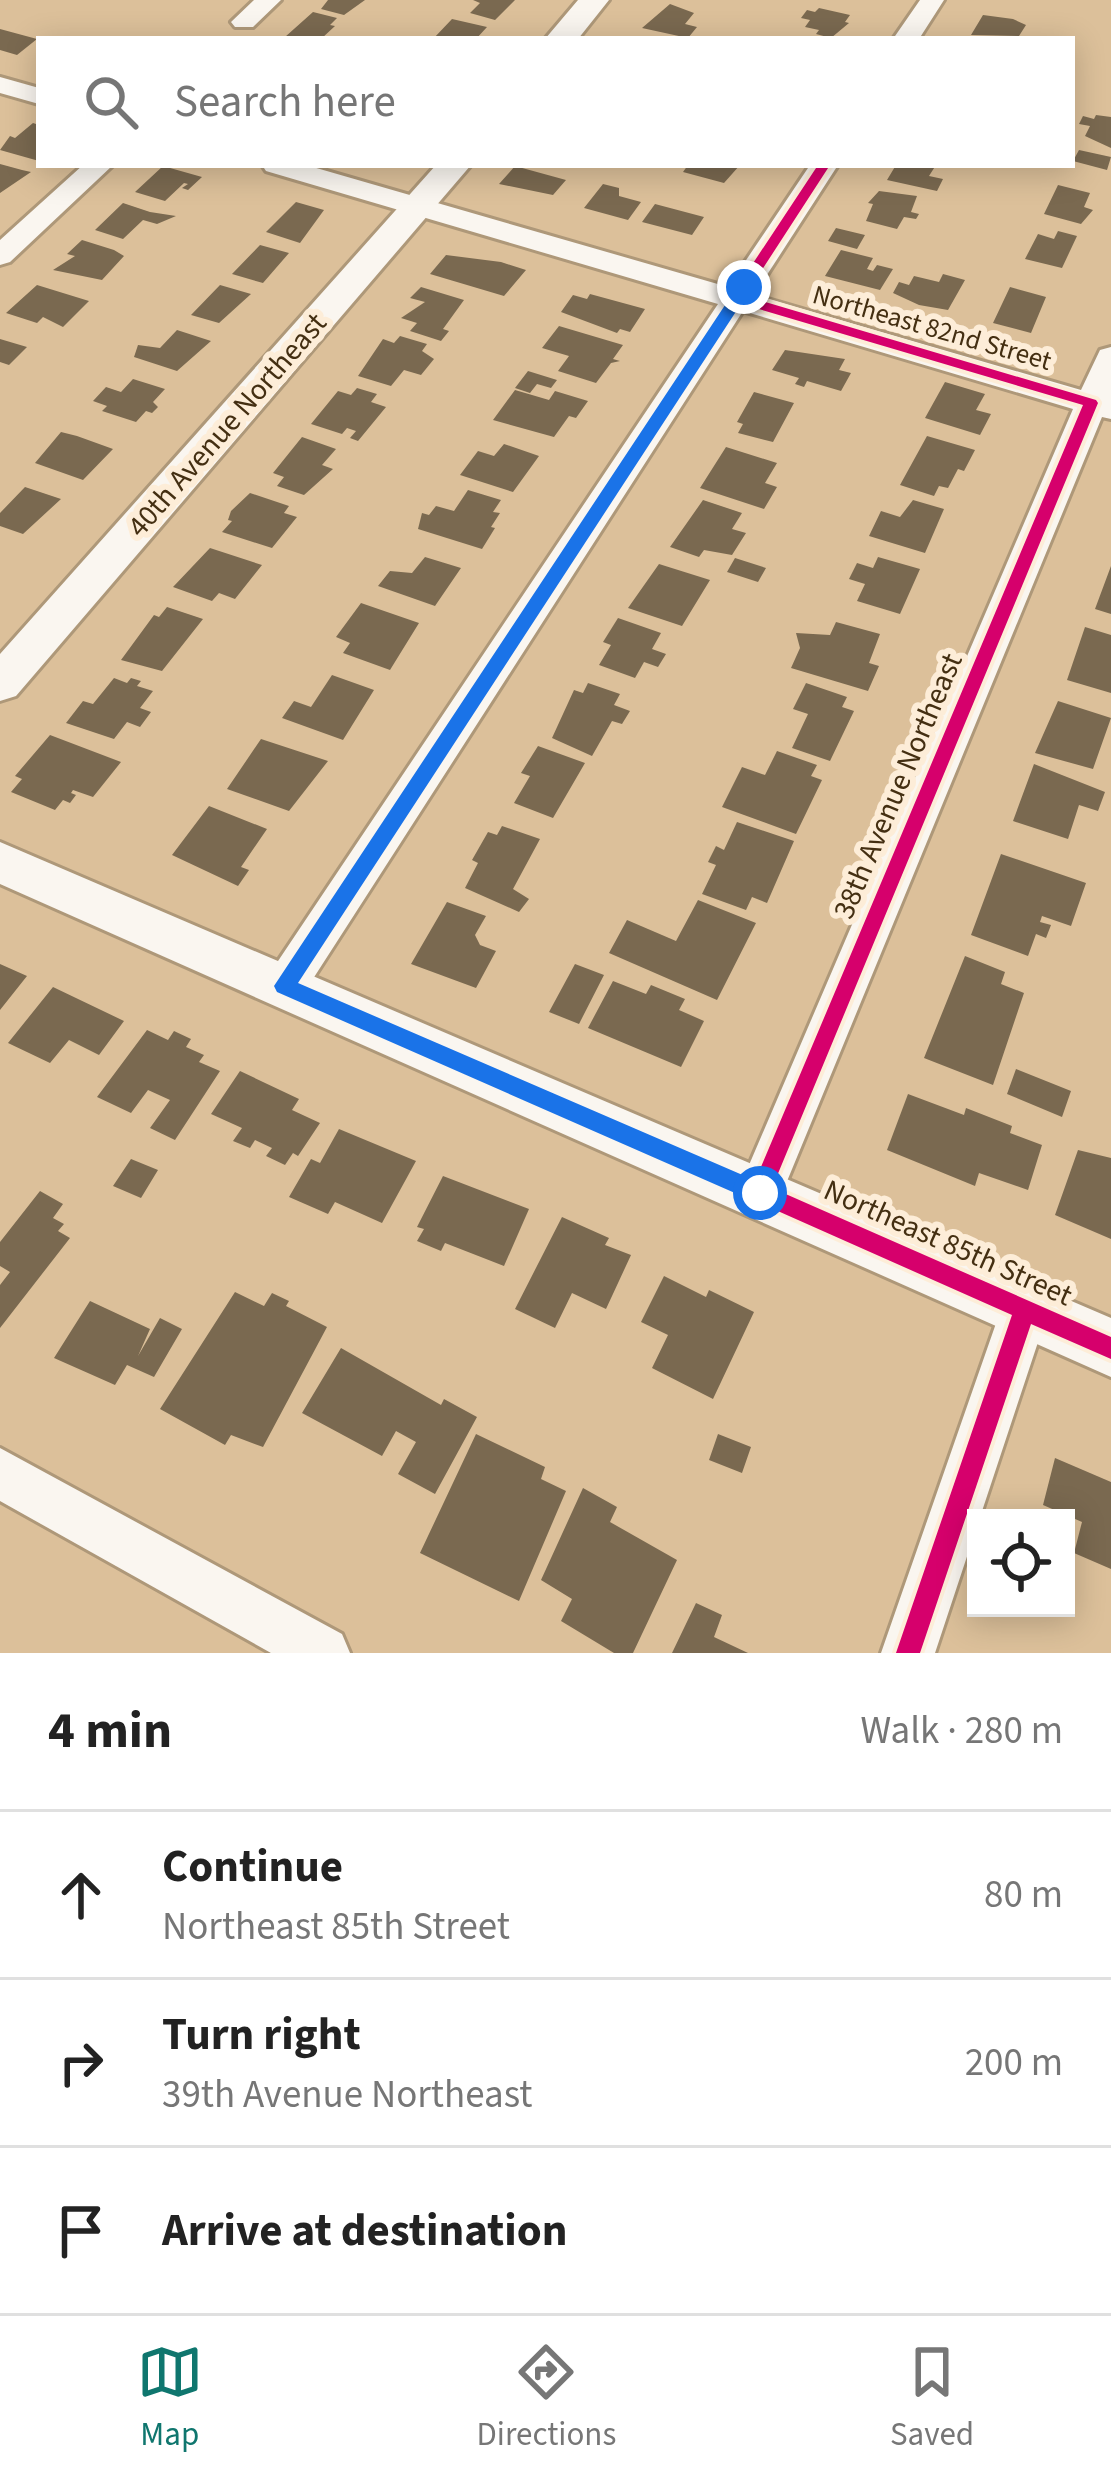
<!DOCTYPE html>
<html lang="en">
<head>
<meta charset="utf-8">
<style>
  body { margin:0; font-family:"Source Sans 3",sans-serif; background:#f6f6f6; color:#222 }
  .controls { position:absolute; right:36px; bottom:36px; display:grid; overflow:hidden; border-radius:0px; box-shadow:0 6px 30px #0003 }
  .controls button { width:108px; height:108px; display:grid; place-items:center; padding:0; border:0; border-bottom:3px solid #e0e0e0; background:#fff; color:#222; font:60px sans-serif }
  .stop { position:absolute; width:36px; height:36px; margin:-27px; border:9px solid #1a73e8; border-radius:50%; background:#fff }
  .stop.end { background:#1a73e8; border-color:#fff; box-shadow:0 3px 12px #0008 }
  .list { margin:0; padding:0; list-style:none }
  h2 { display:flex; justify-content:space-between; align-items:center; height:156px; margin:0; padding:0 48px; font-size:51px }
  h2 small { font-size:39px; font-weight:400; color:#767676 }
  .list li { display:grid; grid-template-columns:78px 1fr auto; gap:36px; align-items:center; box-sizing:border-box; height:168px; padding:0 48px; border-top:3px solid #e0e0e0 }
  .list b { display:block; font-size:45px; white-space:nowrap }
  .list p { margin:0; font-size:39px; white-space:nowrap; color:#767676 }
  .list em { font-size:39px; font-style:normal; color:#767676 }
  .icon { flex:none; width:66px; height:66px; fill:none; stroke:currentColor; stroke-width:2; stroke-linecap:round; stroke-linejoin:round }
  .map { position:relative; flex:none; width:1111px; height:1653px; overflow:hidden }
  .search { position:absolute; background:#fff; box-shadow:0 6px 30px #0003; left:36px; right:36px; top:36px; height:132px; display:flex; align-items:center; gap:30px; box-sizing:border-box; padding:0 42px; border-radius:0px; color:#767676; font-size:45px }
  .sheet { height:660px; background:#fff }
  nav { display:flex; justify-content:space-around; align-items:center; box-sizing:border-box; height:168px; border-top:3px solid #e0e0e0; background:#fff; font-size:33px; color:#767676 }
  nav a { display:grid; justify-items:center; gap:6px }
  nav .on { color:#0f766e }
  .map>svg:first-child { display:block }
  .building { fill:#7a6950 }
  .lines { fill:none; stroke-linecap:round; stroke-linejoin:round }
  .minor-casing { stroke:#ae9879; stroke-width:6 }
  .tertiary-casing { stroke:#ae9879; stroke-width:6 }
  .minor { fill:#faf6f0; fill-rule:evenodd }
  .tertiary { fill:#faf6f0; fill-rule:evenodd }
  .cycleway-casing { stroke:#fdedd8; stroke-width:8 }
  .cycleway { fill:#d6006c; fill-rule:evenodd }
  .route { fill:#1a73e8 }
  .labels { text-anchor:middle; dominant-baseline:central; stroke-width:12; stroke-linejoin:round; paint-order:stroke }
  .far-street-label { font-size:27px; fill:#442f12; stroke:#fdedd8 }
  .street-label { font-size:30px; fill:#442f12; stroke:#fdedd8 }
</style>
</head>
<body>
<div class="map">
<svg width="1111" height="1653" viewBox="0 0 1111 1653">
  <rect width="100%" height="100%" fill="#dcc09a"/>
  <path class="building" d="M328,0H365L344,15L321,9Z
    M473,0H515L495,20L470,13L480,3Z
    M670,4L694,13L685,24L697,27L688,38L642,28Z
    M819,8L850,15L845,22L849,23L831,38L816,34L819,30L805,27L810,20L801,18L807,10L815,12Z
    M313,12L337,18L330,25L335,26L321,39L285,37Z
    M983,15L1013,19L1026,25L1019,36L971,35Z
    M452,19L487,27L476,39H433Z
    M0,29L37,39L17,55L0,50Z
    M1096,115L1111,117V148L1085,136L1090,126L1079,124L1083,116L1094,119Z
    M33,123L39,125V161L0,150L10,136L15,138Z
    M1079,150L1111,157L1107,170L1073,161Z
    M0,164L22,170L31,172L0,193Z
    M688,165H740L724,183L683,172Z
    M896,165H936L929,176L943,179L937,191L887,180Z
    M163,166L202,177L188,190L182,188L188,184L184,183L165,201L135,192Z
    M515,166L566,180L553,195L499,184Z
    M603,184L619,188V196L641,202L628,220L584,208Z
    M1058,185L1090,193L1084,207L1093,210L1081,224L1044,214Z
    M879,191L917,196L911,212L919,214L916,219L904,217L897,229L866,221L873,204L868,203Z
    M296,202L324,210L300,243L266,232Z
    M123,203L150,212L176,216L157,224L143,220L123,239L95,230Z
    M655,204L704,217L692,235L642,222Z
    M836,228L865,235L857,249L828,241Z
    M1058,231L1077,236L1062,268L1025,259L1038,234L1054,239Z
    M82,240L114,250L124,256L102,280L53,270L75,256L67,254Z
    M260,245L289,253L263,283L232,274Z
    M841,250L873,258L867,269L873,271L877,265L893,269L880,290L825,276Z
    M446,255L501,262L526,270L504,296L430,274Z
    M943,274L965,280L948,310L919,305L893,293L899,282L909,285L914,276L939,282Z
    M37,285L89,301L63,327L43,317L37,323L6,313Z
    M220,285L251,294L219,323L191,315Z
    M421,287L464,300L443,329L449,331L441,341L410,331L417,323L401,318L425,302L410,298Z
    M1010,287L1046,297L1031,333L993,323Z
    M590,294L645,309L630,332L620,329L617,333L561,312L573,295L587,299Z
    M559,326L623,345L613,359L620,361L611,363L596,383L558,371L569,356L542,348Z
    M177,330L211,341L177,371L134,357L138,345L160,348Z
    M400,336L427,344L422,351L434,359L421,375L404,370L391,386L358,376L383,339L394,343Z
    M0,339L27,347L9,365L0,362Z
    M785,350L845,359L839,370L851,373L841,391L807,381L804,387L795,384L799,378L772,370Z
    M528,371L557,380L551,388L537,384L530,393L515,388Z
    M133,379L165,389L153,402L158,407L152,413L146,411L136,422L102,411L107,406L93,401L106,387L121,392Z
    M945,382L985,394L976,410L991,414L980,435L925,418Z
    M357,388L377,394L371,402L386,407L358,441L350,438L356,431L347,428L342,434L311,424L338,391L351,395Z
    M515,390L549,400L555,391L588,401L576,418L569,416L554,437L493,420Z
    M754,392L794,403L773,442L738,433L743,424L737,422Z
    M61,432L77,436L113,449L83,480L35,463Z
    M927,436L975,450L964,471L958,469L948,488L939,486L934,496L900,485Z
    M302,437L336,449L322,465L333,469L304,495L277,486L284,477L273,473Z
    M504,444L539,456L513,492L460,475L478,451L494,456Z
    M726,447L777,463L765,483L777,487L764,509L700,488Z
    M25,487L61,499L23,534L0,526V513Z
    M468,490L501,500L493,512L500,513L491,527L495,528L482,549L418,529L422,513L429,515L436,506L454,511Z
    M250,493L289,506L284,513L297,517L272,548L222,532L232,521L228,520L231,511Z
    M703,500L742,513L732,529L746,533L732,555L704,550L699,557L670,547Z
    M913,500L944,509L925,553L869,536L881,511L900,517Z
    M210,548L262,565L235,599L219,593L212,601L173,587Z
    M425,557L461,568L435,606L378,586L390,571L412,573Z
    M878,557L920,569L900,614L857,601L865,584L849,579L857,563L873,568Z
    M735,558L766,568L758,582L727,572Z
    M659,564L710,580L682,626L628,608Z
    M1111,566V614L1095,609Z
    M361,603L419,623L390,670L343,653L350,643L336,637Z
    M167,607L203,619L162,671L121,660L154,615L159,617Z
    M618,618L661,633L652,649L666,654L658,667L644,662L635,678L599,665L611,645L603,642Z
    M836,622L880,634L869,663L879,666L868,691L791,668L800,648L796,633L830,635Z
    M1085,627L1111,635V693L1067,680Z
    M332,675L374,690L343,740L282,718L294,701L311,707Z
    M114,678L127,683L131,678L141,681L137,686L153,691L140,708L151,712L140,727L127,722L114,739L66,723L83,701L93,704Z
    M588,683L620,694L614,705L630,711L622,724L612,721L592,756L552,738L574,690L583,693Z
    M806,683L847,697L842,707L854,711L830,761L792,748L808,714L793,709Z
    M1058,701L1111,718L1093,769L1035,753Z
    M50,735L121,762L93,797L73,790L71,793L76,795L70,803L63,800L55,810L11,792L22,779L15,776Z
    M261,739L328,761L289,811L227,789Z
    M538,746L585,763L553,818L514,803L530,776L521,773Z
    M777,751L817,765L811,776L822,780L796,834L722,807L742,767L765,775Z
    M1034,764L1105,792L1098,811L1079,805L1068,839L1013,821Z
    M209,806L267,829L241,867L249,870L238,886L172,855Z
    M737,822L794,841L767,903L752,897L746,910L702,894L716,865L708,862L716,846L724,850Z
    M502,826L540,839L513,889L529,899L519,912L465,888L478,863L472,860L488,832L497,835Z
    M1001,854L1086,883L1071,926L1042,916L1040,922L1051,925L1046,938L1036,934L1028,956L971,935Z
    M698,900L756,923L717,1000L609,953L627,920L676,941Z
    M447,902L486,916L475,935L480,945L496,951L476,988L411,964Z
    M965,956L1005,972L1001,984L1024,993L993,1085L924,1058Z
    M0,964L27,976L0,1010Z
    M575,964L604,975L579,1024L549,1012Z
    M613,981L646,994L651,985L685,999L679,1010L704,1021L681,1067L588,1028Z
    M53,987L124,1021L99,1055L69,1040L50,1063L8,1043Z
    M147,1030L168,1040L174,1031L191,1039L186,1047L204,1055L199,1062L220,1071L175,1140L150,1128L170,1100L148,1090L131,1113L97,1097Z
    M1016,1069L1071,1091L1062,1117L1007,1094Z
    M240,1071L299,1099L292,1110L320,1123L298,1156L293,1153L285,1165L266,1156L272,1148L255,1140L250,1148L233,1141L242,1128L211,1114Z
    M908,1094L964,1115L966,1108L1012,1126L1010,1133L1042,1145L1028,1190L979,1173L975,1186L887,1150Z
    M339,1129L416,1161L382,1223L335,1202L328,1214L289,1197L311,1159L320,1163Z
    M1078,1150L1111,1158V1239L1055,1215Z
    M131,1159L158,1170L141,1198L113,1186Z
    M443,1176L529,1209L504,1266L445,1243L441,1251L417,1241L424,1229L417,1227Z
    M40,1191L63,1204L53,1218L64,1224L58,1231L70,1238L0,1328V1285L10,1272L0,1266V1242Z
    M562,1217L609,1238L605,1245L631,1255L606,1309L572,1293L555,1328L515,1309Z
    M664,1276L706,1297L709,1290L754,1312L713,1399L652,1368L668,1335L641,1322Z
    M235,1292L264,1306L272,1293L289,1301L286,1306L327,1327L263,1447L231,1435L225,1445L160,1409Z
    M90,1301L150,1329L138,1356L160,1318L182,1329L154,1377L127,1365L115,1385L54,1358Z
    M341,1348L441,1405L444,1399L477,1417L435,1494L398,1474L416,1442L396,1431L382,1456L302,1413Z
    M476,1434L545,1467L541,1479L566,1491L519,1601L420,1553Z
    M718,1434L751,1447L742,1473L709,1460Z
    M1055,1458L1111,1482V1569L1074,1553L1082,1522L1043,1505Z
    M583,1488L617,1507L610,1522L677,1560L633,1653H614L561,1621L572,1599L541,1580Z
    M696,1603L722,1615L714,1637L748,1653H672Z"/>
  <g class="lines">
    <g class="minor-casing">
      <path id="minor" d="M254,0H281L253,27H235L231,22Z
        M920,0H944L919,39H893Z
        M0,77L39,88V104L0,93Z
        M83,165H113L10,262L0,265V240Z
        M262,165H306L728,287L810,165H838L754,295L1081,390L1100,350L1111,347V419L1102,417L776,1208L760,1214L744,1208L737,1193L1073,409L743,311L300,999L285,1004L270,999L264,986L270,973L718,304L266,171Z
        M1025,1286L1042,1293L1049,1309L935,1653H881L1001,1309L1008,1293Z
        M0,1448L342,1634L350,1653H271L0,1501Z"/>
    </g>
    <g class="tertiary-casing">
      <path id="tertiary" d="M578,0H609L578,39H545Z
        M436,165H471L16,696L0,701V654Z
        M0,842L1111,1318V1377L0,884Z"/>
    </g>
    <use href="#minor" class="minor"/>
    <use href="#tertiary" class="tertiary"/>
    <g class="cycleway-casing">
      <path id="cycleway" d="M818,165H830L745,296L1096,400L1098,403L772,1188L1111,1337V1359L1031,1324L920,1653H896L1012,1315L753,1200L750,1193L1083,405L732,301L730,298Z"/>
    </g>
    <use href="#cycleway" class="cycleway"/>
  </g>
  <path class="route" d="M744,283L752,287L298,983L768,1186L771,1193L760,1204L277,992L274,986L737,287Z"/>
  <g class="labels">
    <g class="far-street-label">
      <text transform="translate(932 328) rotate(16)">Northeast 82nd Street</text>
    </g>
    <g class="street-label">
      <text transform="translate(227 425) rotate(-49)">40th Avenue Northeast</text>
      <text transform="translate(898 786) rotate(-67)">38th Avenue Northeast</text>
      <text transform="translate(948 1243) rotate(24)">Northeast 85th Street</text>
    </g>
  </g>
</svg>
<div class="controls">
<button><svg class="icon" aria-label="locate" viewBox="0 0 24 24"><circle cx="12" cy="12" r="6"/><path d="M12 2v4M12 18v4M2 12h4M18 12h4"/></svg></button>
</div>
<div class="stop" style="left:760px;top:1193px"></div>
<div class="stop end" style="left:744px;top:287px"></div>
<div class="search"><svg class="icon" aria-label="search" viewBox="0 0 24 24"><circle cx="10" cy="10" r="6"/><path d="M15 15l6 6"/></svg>Search here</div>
</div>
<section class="sheet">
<h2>4 min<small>Walk · 280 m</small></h2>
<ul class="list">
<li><svg class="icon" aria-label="ahead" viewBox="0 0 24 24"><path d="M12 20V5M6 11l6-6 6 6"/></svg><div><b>Continue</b><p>Northeast 85th Street</p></div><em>80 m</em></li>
<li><svg class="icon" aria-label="right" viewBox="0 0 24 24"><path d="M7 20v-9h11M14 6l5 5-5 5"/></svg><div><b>Turn right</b><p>39th Avenue Northeast</p></div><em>200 m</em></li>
<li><svg class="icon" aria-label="arrive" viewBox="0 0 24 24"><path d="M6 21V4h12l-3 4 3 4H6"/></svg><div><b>Arrive at destination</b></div></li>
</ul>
</section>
<nav>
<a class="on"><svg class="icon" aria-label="map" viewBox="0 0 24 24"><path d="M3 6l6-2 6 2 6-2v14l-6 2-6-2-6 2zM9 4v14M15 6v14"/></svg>Map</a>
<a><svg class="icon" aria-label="directions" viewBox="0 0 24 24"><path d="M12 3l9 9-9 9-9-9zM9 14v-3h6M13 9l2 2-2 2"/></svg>Directions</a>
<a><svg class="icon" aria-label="saved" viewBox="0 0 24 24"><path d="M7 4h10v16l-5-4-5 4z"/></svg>Saved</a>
</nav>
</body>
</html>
